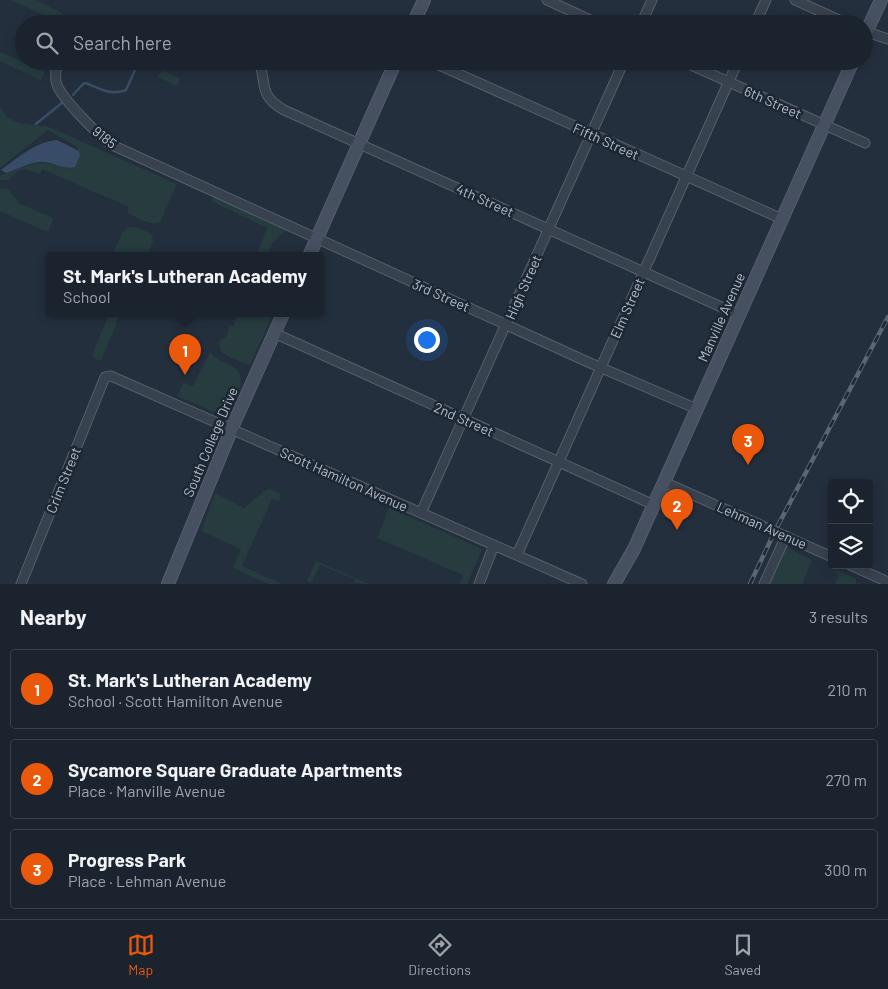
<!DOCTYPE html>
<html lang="en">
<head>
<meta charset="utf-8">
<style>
  body { margin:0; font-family:Barlow,sans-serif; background:#282f3a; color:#f1f3f6 }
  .controls { position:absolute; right:15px; bottom:15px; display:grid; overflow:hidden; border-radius:5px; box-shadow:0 2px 12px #0003 }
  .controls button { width:45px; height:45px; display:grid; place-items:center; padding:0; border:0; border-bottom:1px solid #39404a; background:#1b232e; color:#f1f3f6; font:25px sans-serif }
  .you { position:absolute; left:426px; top:339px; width:18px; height:18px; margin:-12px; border:4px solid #fff; border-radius:50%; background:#1a73e8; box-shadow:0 0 0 8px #1a73e833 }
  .badge { display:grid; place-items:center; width:32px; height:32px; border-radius:50%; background:#ea580c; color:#fff; font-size:16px; font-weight:700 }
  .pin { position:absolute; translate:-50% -41px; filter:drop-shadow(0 1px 2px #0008) }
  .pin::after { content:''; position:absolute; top:26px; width:18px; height:15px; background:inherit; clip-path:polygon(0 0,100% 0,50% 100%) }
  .popup { position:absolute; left:46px; top:252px; width:278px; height:65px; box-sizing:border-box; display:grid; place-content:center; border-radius:5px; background:#1b232e; filter:drop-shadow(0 1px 4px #0005); font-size:16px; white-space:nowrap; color:#a0a4aa }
  .popup b { font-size:19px; color:#f1f3f6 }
  .popup::after { content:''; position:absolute; left:50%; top:100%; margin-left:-10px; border:10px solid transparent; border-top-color:#1b232e }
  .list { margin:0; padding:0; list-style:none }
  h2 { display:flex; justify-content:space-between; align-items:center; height:65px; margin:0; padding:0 20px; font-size:21px }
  h2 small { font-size:16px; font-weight:400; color:#a0a4aa }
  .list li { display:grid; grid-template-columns:32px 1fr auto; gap:15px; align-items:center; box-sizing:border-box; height:80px; margin:0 10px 10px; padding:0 10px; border:1px solid #39404a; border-radius:5px }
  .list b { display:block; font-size:19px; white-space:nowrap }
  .list p { margin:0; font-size:16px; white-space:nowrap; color:#a0a4aa }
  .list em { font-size:16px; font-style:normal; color:#a0a4aa }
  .icon { flex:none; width:28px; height:28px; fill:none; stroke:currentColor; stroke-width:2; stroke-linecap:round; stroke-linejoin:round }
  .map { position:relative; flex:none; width:888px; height:584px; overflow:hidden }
  .search { position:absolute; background:#1b232e; box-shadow:0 2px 12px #0003; left:15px; right:15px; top:15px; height:55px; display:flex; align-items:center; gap:12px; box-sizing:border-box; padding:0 18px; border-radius:28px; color:#a0a4aa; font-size:19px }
  .sheet { height:335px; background:#1b232e }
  nav { display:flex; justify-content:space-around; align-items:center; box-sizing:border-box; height:70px; border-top:1px solid #39404a; background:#1b232e; font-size:14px; color:#a0a4aa }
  nav a { display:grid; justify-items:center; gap:2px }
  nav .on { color:#ea580c }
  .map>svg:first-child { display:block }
  .green { fill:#263c3f }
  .water { fill:#394c67 }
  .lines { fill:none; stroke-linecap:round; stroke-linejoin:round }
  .stream { stroke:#394c67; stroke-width:2.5 }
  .street-casing { stroke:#565f6c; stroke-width:11 }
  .secondary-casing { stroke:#565f6c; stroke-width:14 }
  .street { stroke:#38414e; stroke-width:9 }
  .secondary { stroke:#465061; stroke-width:12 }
  .rail-casing { stroke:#5a6575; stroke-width:4.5 }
  .rail { stroke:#1d2633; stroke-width:2.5; stroke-dasharray:8; stroke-linecap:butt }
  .labels { text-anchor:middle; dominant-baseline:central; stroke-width:5; stroke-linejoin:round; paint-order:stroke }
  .street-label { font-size:14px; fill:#b4bcc9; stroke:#1d2633 }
</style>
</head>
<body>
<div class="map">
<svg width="888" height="584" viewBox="0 0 888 584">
  <rect width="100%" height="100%" fill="#242f3e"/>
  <path class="green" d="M10,0H35L63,13L59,22Z
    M0,52L45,72L41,80L0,61Z
    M162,70L180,78L177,86L158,77Z
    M0,107L8,118L19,123L49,127L177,184L160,222C151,227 137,217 127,213L129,207L42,169L40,174C22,169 23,165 9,180H0V175C33,166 34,157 70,169L80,156L77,147L48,130L0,168Z
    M0,188L9,189L12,195L19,201L18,203L53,218V220L48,232L0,211Z
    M214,197L286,230L273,242L268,253L276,256H256L267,228L211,201Z
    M135,227L146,231L152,235L153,241L147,256H112L122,233L127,228Z
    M109,314H120L101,361L94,358L93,353Z
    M238,314H273L250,365C239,360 215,356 220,340L225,338L229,329L228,325L233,327Z
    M210,352C218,363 233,363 240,374L241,385L226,417L177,396L183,383L193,386Z
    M268,488L281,494L279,501L272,499L242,566L282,584H269L233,568L241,549L201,531L215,493L244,508Z
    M389,508L482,549L467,584H460L463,575L377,538Z
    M786,547L812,560L802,584H769Z
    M316,561L369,584L354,583L355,579L320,565L311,583L307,581Z
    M836,570L856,579V584H835L839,574L835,572Z"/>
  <path class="water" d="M57,140L79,151L80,156L75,167C65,170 55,163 44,162C31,161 19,169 6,173L1,170C19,157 35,142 57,140Z"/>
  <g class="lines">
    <path class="stream" d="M156,24L159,19
      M73,95L83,84L86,83C101,89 110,96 126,90L139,61
      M36,124L63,102"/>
    <g class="street-casing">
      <path id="street" d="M547,0L599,24
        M795,0L848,24
        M641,24L652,0
        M755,24L766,0
        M864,31L888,39
        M259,61C267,84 258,95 284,110L739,315
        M430,61L782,219
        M682,61L865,143
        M57,66C55,73 55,79 57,85C63,100 99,136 112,145L590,363L697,409
        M274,333L654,505
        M664,482L832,557
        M421,513L624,61
        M517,555L738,61
        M850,565L888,582
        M21,584L105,377L111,376L582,584
        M479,584L494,545
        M764,584L786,536"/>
    </g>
    <g class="secondary-casing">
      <path id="secondary" d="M413,24L424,0
        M864,37L881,0
        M309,256L396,61
        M168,584L234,423L283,314
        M614,584L634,549L853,61"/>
    </g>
    <use href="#street" class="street"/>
    <use href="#secondary" class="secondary"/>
    <g class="rail-casing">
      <path id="rail" d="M750,584L775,531L888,317"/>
    </g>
    <use href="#rail" class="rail"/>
  </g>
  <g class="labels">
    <g class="street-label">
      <text transform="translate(773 102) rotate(24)">6th Street</text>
      <text transform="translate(105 137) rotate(38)">9185</text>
      <text transform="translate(606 141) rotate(24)">Fifth Street</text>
      <text transform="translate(485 200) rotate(24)">4th Street</text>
      <text transform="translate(523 287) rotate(-66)">High Street</text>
      <text transform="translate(441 295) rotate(24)">3rd Street</text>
      <text transform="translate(627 308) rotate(-66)">Elm Street</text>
      <text transform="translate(721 317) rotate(-66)">Manville Avenue</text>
      <text transform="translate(464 419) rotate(24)">2nd Street</text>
      <text transform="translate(210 442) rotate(-67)">South College Drive</text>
      <text transform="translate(344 479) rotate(24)">Scott Hamilton Avenue</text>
      <text transform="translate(63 480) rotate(-68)">Crim Street</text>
      <text transform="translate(762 525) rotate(24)">Lehman Avenue</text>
    </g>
  </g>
</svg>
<div class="controls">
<button><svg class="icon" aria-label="locate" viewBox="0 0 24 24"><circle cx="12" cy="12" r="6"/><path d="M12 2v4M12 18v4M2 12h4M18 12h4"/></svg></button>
<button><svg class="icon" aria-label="layers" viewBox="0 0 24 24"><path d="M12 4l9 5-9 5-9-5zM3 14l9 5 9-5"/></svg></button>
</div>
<div class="you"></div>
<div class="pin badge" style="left:185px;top:375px">1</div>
<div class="popup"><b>St. Mark's Lutheran Academy</b>School</div>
<div class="pin badge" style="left:677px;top:530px">2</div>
<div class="pin badge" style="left:748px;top:465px">3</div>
<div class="search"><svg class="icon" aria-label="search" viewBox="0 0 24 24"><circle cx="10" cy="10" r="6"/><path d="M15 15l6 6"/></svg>Search here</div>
</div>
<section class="sheet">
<h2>Nearby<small>3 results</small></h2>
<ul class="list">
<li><span class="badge">1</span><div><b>St. Mark's Lutheran Academy</b><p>School · Scott Hamilton Avenue</p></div><em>210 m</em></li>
<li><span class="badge">2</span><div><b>Sycamore Square Graduate Apartments</b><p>Place · Manville Avenue</p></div><em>270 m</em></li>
<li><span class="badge">3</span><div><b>Progress Park</b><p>Place · Lehman Avenue</p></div><em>300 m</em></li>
</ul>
</section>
<nav>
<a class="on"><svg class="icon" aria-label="map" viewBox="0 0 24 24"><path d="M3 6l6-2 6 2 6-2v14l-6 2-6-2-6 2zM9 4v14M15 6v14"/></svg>Map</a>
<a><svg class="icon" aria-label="directions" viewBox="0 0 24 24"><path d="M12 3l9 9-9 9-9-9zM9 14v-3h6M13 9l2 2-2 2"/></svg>Directions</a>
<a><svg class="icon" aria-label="saved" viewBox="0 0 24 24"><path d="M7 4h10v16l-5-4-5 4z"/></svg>Saved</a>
</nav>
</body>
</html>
